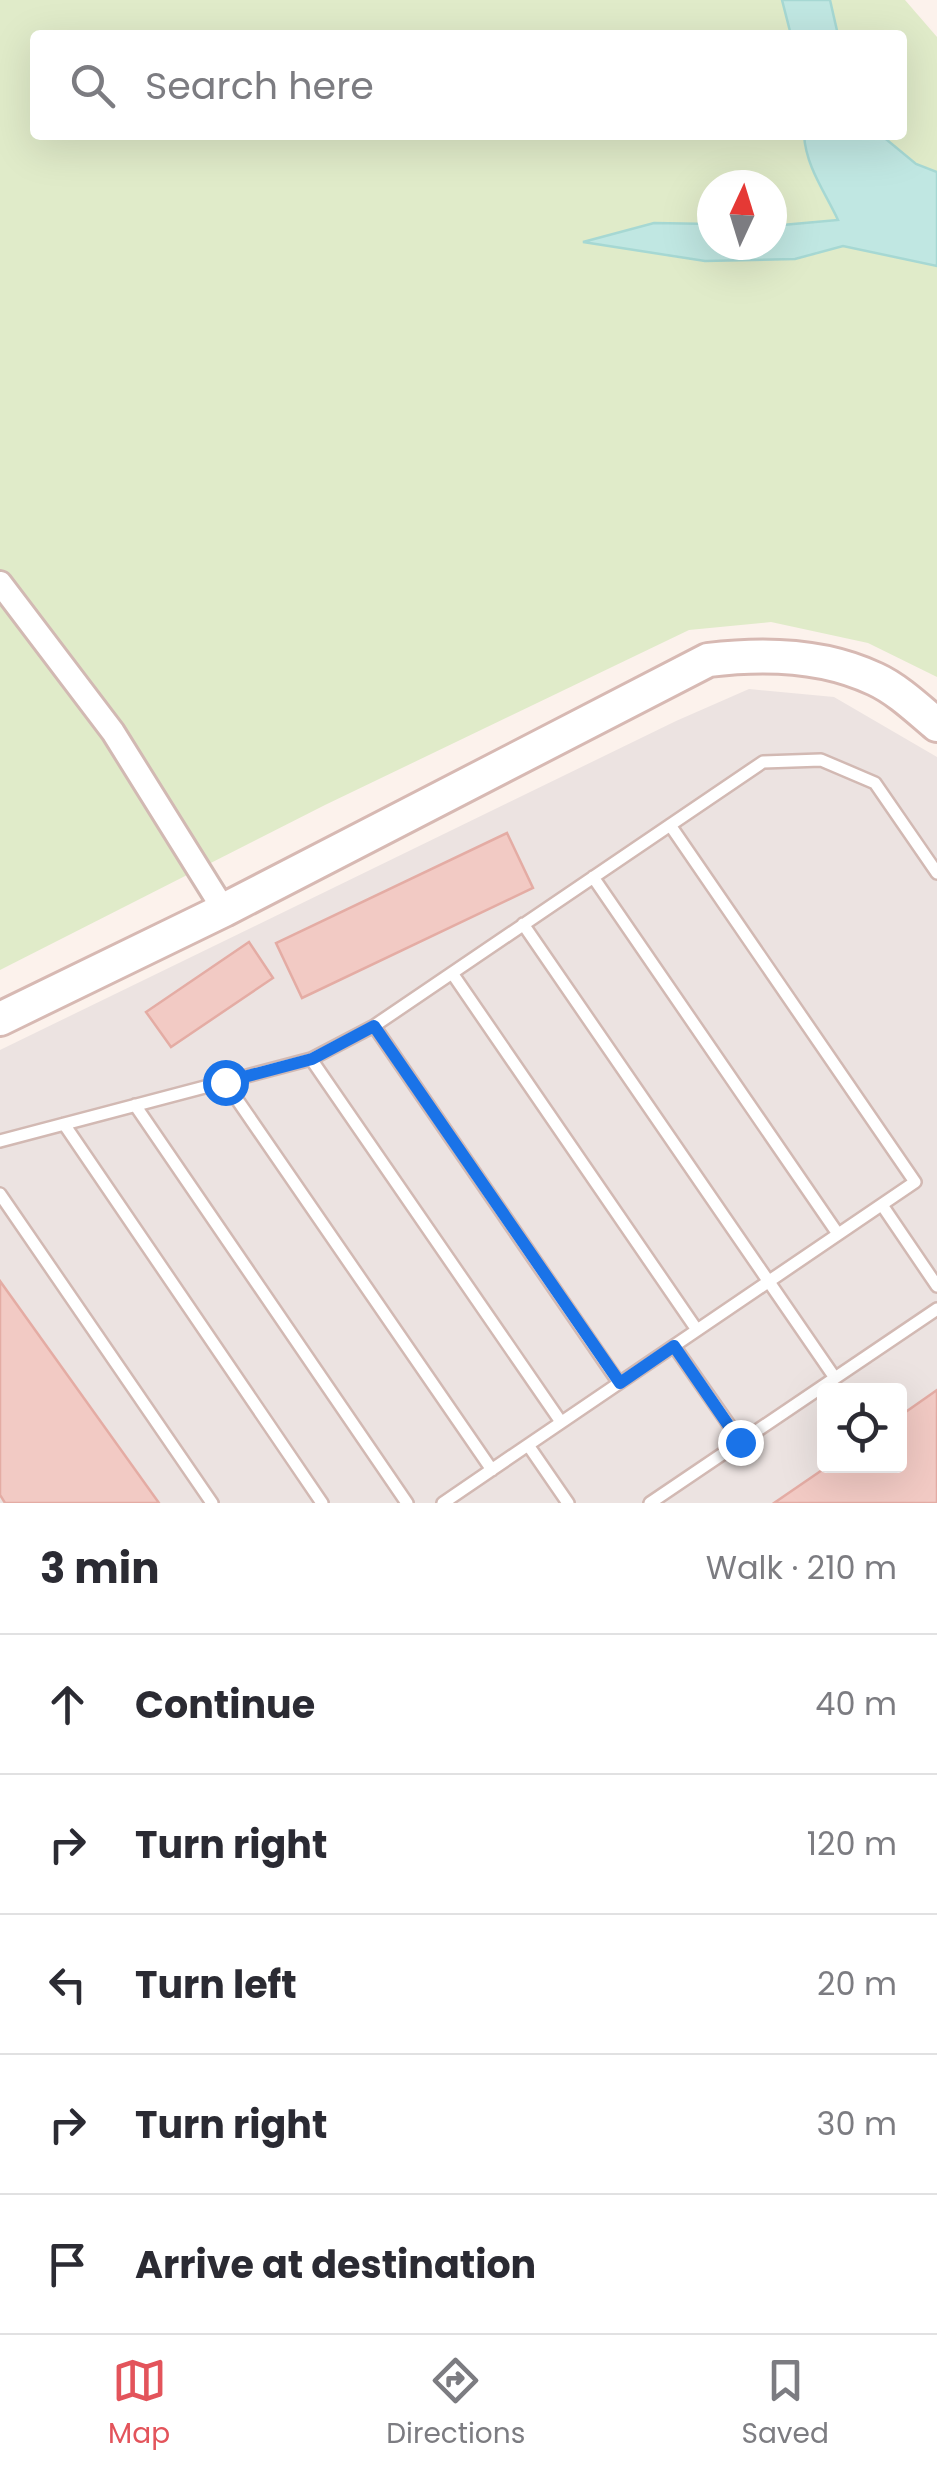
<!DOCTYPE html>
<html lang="en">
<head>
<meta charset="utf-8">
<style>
  body { margin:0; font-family:Poppins,sans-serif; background:#f2f2f3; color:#2b2b33 }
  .controls { position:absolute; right:30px; bottom:30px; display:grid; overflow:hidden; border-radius:10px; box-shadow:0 10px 40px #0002 }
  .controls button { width:90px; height:90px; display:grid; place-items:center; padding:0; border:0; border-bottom:2px solid #e1e1e2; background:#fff; color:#2b2b33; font:50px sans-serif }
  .compass { position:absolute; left:697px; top:170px; width:90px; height:90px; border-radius:50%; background:#fff; box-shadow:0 10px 40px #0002; rotate:4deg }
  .stop { position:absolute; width:30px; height:30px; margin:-22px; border:8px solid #1a73e8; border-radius:50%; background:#fff }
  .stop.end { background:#1a73e8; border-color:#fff; box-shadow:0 2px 10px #0008 }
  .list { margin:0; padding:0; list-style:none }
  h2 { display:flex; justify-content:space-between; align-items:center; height:130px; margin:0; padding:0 40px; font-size:42px }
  h2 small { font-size:32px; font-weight:400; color:#7c7c81 }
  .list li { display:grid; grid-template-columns:65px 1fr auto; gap:30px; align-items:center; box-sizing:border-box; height:140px; padding:0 40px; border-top:2px solid #e1e1e2 }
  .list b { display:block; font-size:38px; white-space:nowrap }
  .list em { font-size:32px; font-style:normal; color:#7c7c81 }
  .icon { flex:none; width:55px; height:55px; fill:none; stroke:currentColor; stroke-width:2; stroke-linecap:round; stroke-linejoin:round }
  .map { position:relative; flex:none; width:937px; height:1503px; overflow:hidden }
  .search { position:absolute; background:#fff; box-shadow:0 10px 40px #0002; left:30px; right:30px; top:30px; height:110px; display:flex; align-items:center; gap:25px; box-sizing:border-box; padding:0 35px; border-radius:10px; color:#7c7c81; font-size:38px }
  .sheet { height:830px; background:#fff }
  nav { display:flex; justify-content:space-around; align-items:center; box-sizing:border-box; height:140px; border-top:2px solid #e1e1e2; background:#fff; font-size:28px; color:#7c7c81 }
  nav a { display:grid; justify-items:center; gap:5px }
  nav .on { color:#e3545b }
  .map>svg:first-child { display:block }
  .industrial { fill:#ece3e1; fill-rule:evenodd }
  .green { fill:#e0ebc9 }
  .water { fill:#c0e7e2; stroke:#a6d8d3; stroke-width:2.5 }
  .building { fill:#f2cac4; stroke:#e4aca4; stroke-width:2.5 }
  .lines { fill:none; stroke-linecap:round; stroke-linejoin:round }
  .lane-casing { stroke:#d2b9b3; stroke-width:16 }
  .street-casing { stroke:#d2b9b3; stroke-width:28 }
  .secondary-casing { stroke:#d7b9b3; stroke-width:38 }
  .lane { stroke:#fff; stroke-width:11 }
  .street { stroke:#fff; stroke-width:22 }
  .secondary { stroke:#fff; stroke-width:32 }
  .route { stroke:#1a73e8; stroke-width:12 }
</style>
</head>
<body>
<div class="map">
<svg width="937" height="1503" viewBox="0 0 937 1503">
  <rect width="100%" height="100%" fill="#fcf2ec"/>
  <path class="industrial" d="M749,689L834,697L937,757V1503H0V1050L676,721ZM824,1390H900V1466H824Z"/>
  <path class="green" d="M0,0H782L791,35H35V135H804C806,166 823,193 839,220L772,226V185H712V224L654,223L586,242L795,259L843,246L937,266V677L868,643L771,622L689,630L325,805L0,970Z
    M830,0H905L937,37V172L916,164L881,135H902V35H838Z"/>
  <path class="water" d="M782,0H830L838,35H791Z
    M804,135H881L916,164L937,172V266L843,246L795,259L705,261L583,242L654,223L712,224V245H772V226L838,220C825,192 806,167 804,135Z"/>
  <path class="building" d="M507,833L533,888L302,998L276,943Z
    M249,942L273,978L171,1047L146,1012Z
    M0,1281L159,1503H5L0,1495Z
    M937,1390V1503H774L828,1466H900V1416Z"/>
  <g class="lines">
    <g class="lane-casing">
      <path id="lane" d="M593,877L838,1234
        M523,924L835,1378
        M452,973L697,1330
        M374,1026L619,1383
        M311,1059L561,1422
        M225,1082L492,1470
        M135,1105L407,1503
        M64,1124L322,1503
        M0,1141L311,1059L374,1026L763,762L821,760L875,783L937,873
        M0,1194L212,1503
        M882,1205L937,1286
        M674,1346L741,1442
        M528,1445L915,1182L670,825
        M443,1503L528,1445L568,1503
        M650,1503L937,1309"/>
    </g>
    <g class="street-casing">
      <path id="street" d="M0,583L113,732L224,910"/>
    </g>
    <g class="secondary-casing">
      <path id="secondary" d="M0,1019L224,910L708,660C764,653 823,654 875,679C897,689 918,709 937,725"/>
    </g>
    <use href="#lane" class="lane"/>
    <use href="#street" class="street"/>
    <use href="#secondary" class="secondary"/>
  </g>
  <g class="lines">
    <path class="route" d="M225,1082L312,1059L374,1026L620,1383L674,1346L740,1442"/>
  </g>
</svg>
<div class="controls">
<button><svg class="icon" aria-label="locate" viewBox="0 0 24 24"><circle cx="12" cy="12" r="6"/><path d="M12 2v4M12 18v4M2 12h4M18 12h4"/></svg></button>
</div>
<svg class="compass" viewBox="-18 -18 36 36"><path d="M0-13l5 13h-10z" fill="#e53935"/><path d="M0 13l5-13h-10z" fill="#7c7c81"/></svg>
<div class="stop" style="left:225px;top:1082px"></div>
<div class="stop end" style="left:740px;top:1442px"></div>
<div class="search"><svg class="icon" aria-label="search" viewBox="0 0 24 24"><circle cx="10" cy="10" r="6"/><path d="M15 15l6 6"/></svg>Search here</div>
</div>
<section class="sheet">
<h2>3 min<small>Walk · 210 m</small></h2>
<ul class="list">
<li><svg class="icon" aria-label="ahead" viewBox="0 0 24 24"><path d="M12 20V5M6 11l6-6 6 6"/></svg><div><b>Continue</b></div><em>40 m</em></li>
<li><svg class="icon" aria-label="right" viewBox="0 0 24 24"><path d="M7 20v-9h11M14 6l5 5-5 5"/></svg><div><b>Turn right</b></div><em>120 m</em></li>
<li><svg class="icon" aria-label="left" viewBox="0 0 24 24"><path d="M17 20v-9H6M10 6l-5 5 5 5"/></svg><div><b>Turn left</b></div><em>20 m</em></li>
<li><svg class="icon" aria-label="right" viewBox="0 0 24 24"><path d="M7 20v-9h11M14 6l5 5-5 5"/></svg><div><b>Turn right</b></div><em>30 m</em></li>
<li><svg class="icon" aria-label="arrive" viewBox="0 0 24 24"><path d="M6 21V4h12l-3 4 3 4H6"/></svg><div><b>Arrive at destination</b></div></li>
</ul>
</section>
<nav>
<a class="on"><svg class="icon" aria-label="map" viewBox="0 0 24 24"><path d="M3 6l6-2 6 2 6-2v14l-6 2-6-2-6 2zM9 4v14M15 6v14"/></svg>Map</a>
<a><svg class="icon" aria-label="directions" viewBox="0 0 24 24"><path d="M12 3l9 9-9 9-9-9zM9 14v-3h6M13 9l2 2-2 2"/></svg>Directions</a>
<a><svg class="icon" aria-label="saved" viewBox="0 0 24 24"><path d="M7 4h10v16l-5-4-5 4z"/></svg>Saved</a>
</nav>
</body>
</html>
